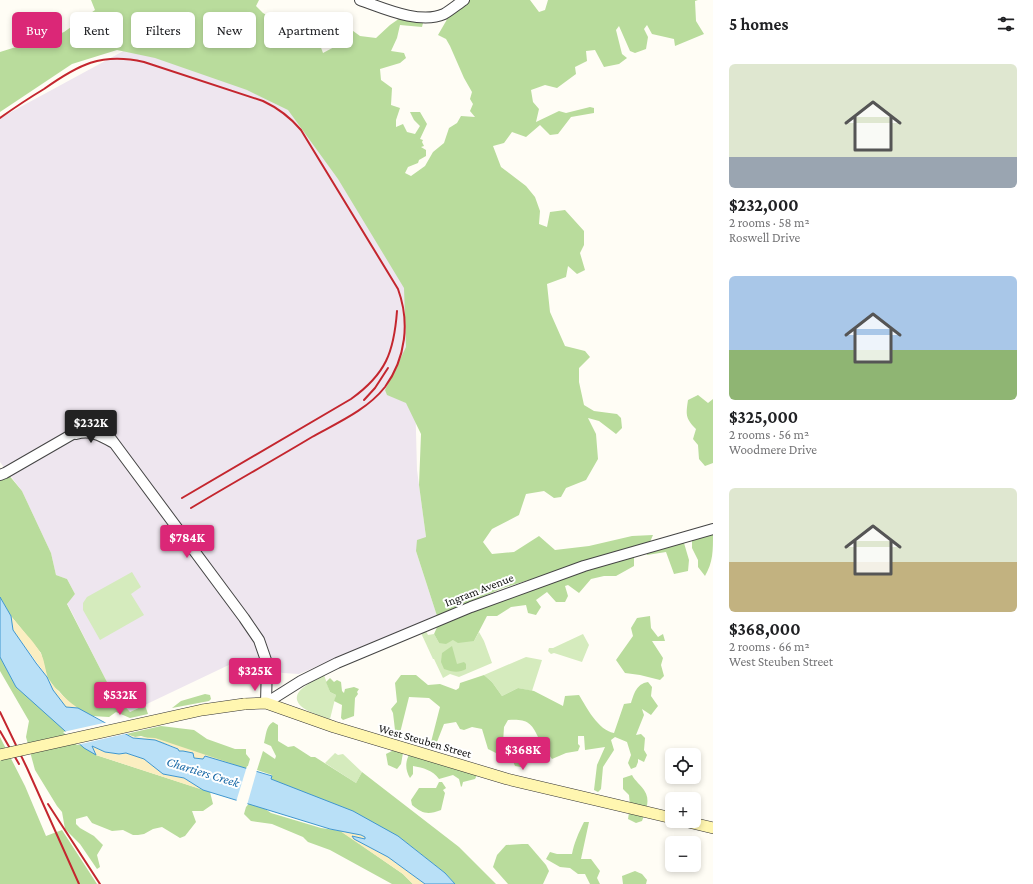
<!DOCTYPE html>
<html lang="en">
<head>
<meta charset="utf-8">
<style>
	body { margin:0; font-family:"Crimson Pro",serif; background:#f2f2f2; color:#202124; height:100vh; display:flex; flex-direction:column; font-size:15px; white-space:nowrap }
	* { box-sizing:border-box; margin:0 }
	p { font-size:13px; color:#757577 }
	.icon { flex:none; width:22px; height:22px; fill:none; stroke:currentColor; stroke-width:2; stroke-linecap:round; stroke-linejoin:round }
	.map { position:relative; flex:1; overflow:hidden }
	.details { display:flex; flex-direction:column; background:#fff; width:320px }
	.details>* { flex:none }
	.guide { position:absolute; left:12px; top:12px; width:380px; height:36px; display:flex; gap:8px }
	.tools { position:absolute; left:665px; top:748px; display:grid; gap:8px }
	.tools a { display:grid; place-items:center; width:36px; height:36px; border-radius:6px; background:#fff; box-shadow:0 2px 6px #0003; font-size:20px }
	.price { position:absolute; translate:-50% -34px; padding:0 9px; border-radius:4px; background:#db2777; color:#fff; font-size:13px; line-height:26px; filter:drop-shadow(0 1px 2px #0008) }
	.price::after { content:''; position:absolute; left:50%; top:24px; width:12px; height:9px; margin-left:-6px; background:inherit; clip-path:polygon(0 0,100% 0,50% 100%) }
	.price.on { background:#222; color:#fff }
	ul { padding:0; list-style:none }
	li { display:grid; align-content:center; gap:8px; height:212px; padding:0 16px }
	li span { display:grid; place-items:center; height:124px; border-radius:6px; color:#555 }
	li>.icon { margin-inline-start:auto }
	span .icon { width:72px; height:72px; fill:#fffc; stroke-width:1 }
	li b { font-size:17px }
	h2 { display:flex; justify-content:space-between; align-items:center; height:48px; padding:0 16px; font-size:17px }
	.chip { padding:0 14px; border-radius:6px; background:#fff; box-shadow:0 2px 6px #0003; font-size:14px; line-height:36px }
	.chip.on { background:#db2777; color:#fff }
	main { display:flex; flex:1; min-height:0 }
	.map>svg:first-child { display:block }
</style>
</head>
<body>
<main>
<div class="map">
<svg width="713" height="884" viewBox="0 0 713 884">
	<rect width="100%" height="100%" fill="#fffdf5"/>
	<path fill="#eee6ef" d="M129 48 288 91 412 279 417 470 426 537 416 551 437 616 299 674 283 673 233 663 130 712 120 701 112 685 107 682 67 603 75 594 67 579 56 575 51 553 22 491 0 462V118Z"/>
	<g fill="#d5ebbd">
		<path d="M132 572 141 587 131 594 144 615 100 640 83 610V603L87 597Z"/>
		<path d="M426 631 428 635 434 634 439 643 453 640 474 641 479 632 484 641 492 663 459 677 450 674 443 678 434 659H433L421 633Z"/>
		<path d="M583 634 589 645 582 662 554 653 551 654 548 651 549 648H553Z"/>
		<path d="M526 657 542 660 532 691 518 688 502 696 492 682 484 675Z"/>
		<path d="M324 675 330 692 336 695 330 719C321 716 294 709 297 696 298 691 304 687 308 684L307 682Z"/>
		<path d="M335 753 338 755 343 754 362 772 356 783 325 763Z"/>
	</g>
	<g fill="#b9dc9c">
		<path d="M91 0H259L256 6 263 13 288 28 317 37 323 53 336 46 341 31 349 28 360 36 376 38 390 25 400 18 423 23 422 27 400 25 397 38 391 51 404 53 406 58 400 63 380 69 381 80 392 88 391 105 400 108 396 120V127L403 124 407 132 415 134 420 126 414 120 410 112H420L427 124 420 139 423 140 422 142 424 146 421 147 426 150V156L419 160 418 163 408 167 405 173 411 176 425 166 433 152 444 143 449 128 457 123 461 116 475 117 470 111 473 104 470 99 472 92 464 78 450 46 446 39 438 35 453 9 468 0H530L539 12 545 10 548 0H698L695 1 696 21 704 34 675 46 674 39 652 34 647 25 644 29 648 37 646 49 635 53 630 51 619 26 616 30 622 54 627 58 619 64 604 67 595 50 586 51 587 61 575 67 576 74 557 88 545 85 531 90 533 102 539 109 536 122 559 111 566 113 590 107 594 108V113L571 117 558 134 550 135 540 125 526 137 512 132 504 143 493 146 501 167 526 186 535 197 540 211 539 224 547 227 550 212 565 210 584 231V245L580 253 585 270 577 274 568 266 566 277 547 284 550 312 565 346 585 351 590 357 579 368V382L584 405 594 411 617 414 621 418 622 428 616 434 599 421 588 418 596 434 598 459 586 480 566 488 561 497 554 498 544 491 526 494 519 515 492 529 483 542 492 554 514 552 539 536 555 550 589 546 632 536 653 535 650 542 503 588 437 616 416 551 417 540 426 537 419 485 421 434 406 403 387 395 385 390 406 347 404 288 338 179 288 110 247 90 155 58 117 50 72 64 0 112V52L16 47 15 19 29 15 42 41 64 32 95 10Z"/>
		<path d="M698 395 708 403 713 399V463L705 466 699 459 698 445 693 439 696 429C685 418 686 414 688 400Z"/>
		<path d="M8 474 22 491 51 553 56 575 67 579 75 594 67 604 107 682 112 685 120 701 130 712 145 705 148 714 130 718 116 712 109 717 92 716 70 704 59 691 55 688 47 677 41 653 11 616 0 597V481Z"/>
		<path d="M713 534C713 551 713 562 705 576L698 567V560L692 548V540L696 537Z"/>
		<path d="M676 543H684L689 560 688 571 674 574 666 552 647 555 646 551Z"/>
		<path d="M634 554V566L616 576H604L591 579 579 593 568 585 565 586 568 596 565 602H556L547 592 536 600 541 607 536 615 528 613 526 605 511 607 497 616H487L474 641 458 643 453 640 446 644 439 643 434 634 438 625 492 602Z"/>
		<path d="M650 616 651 628 658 637 663 634 665 641H652L663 658 661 665 664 676 660 680 640 675 625 673 616 660 633 636 631 628 637 618Z"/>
		<path d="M452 646 457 664 464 662 466 664V669C459 673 452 672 444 669L441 662 442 653Z"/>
		<path d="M0 657 16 687 96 755 210 792 213 804 203 811H192L196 822 185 836 180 838 162 827 153 829 144 834 138 835H133L123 830 112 831 92 823 87 816 76 819V824L80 828 94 836 103 845 97 855 100 867 97 869 80 844 65 829 62 812 57 806 35 770 26 737 29 721 0 671Z"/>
		<path d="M401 675H416L428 685 440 684 456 690 459 688 460 683 484 675 492 682 502 696 518 688 534 691 563 706 565 696 579 695C587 708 598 730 614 733L624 704 631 703C634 694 636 684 648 682L652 687 651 696 658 706 651 715 642 709 644 715 636 735 641 734 645 738 644 750 647 755 644 762 638 759V762L636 767 631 769 628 763 631 755 627 742 615 737 611 740 614 750 603 767 601 789 598 792 594 790 597 765 605 747 585 750 584 736H578V744L580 746 578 751 566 753 552 759 549 755 545 744 541 746 534 744 538 737C531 721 525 719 508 720L504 727 503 743 510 741 517 749 522 750 532 747 536 751 539 763 530 761 526 758 522 762 521 767 515 766 510 754 504 757 488 749 482 729 472 727 464 730 460 729 456 722 444 724 435 747 430 746 440 707 429 698 409 697 400 733 395 730 393 713 391 709 397 702 395 683Z"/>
		<path d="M330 678 334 682 337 680 341 682 342 691 344 693 345 689 354 687 359 689 357 692 358 694 355 698 354 716 343 720 341 718 342 705 334 701 336 695 330 692 326 682Z"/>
		<path d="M205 694 210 695 211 699 209 701 172 708 181 701Z"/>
		<path d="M273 722 278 725V741L288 747 294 746 311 757H315L356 783 362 772 459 847 496 884H455L445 873 398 836 271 779 272 775 257 770 263 751 275 759 276 756 271 746 264 743C266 735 266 726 273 722Z"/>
		<path d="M161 726 194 730 207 739 235 749H246V754L250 759 247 769 141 736 135 737 126 734Z"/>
		<path d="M0 737 25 786 46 836 62 830 97 884H0Z"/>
		<path d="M394 750 403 753 401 764 397 769 388 765 386 754Z"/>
		<path d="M410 753 478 773 475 779 463 782 462 786 461 787 459 779 453 775 439 779C433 770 423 768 413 766V774L410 778C405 770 405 761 410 753Z"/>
		<path d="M632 775C635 781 641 785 644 790 651 800 646 810 642 821L636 823 628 819 630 806 629 795 623 789V778Z"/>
		<path d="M439 782H442L446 788 443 790 445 793 441 810C428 815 423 814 412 805L411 800 419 788H436Z"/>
		<path d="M252 800 271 813 321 828 341 831 403 874 413 884H392L330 850 308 842 303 837 272 824 251 821 244 814 246 807Z"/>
		<path d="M584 822H589L581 859H591L600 871 597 878 600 884H590L585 874H578L570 868 560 867 546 859 550 852 557 854H572C574 843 579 832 584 822Z"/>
		<path d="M522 844H528L546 865 549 871 543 884H508L493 867 497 855 506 845Z"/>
		<path d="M635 871 642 874 647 880 646 884H623L622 876Z"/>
	</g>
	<g fill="#fbeec1">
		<path d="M11 616C20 628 32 639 40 652 44 658 45 668 47 675 50 685 70 703 78 708L66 707 53 690 48 678 13 630Z"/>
		<path d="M126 734 135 737 155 738 236 765 205 756 203 759 194 758 178 751V749C170 745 162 741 154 740 142 738 137 740 126 734Z"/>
		<path d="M91 746 105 752 119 754 126 753 144 759 163 774 184 778 203 790 96 755Z"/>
		<path d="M340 831 361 835 365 837V839L352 836 354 839 388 857 425 884H413L403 874Z"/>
	</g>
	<path fill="#b9e0f7" stroke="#3f96cf" d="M0 597 11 616 13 630 36 663 47 677 53 690 66 707 78 708 133 738 155 740 178 749 179 751H183L193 753 194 758 203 759 205 756 272 776 271 779 353 811 398 836 445 873 455 884H425L388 857 354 839 352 836 365 839V837L361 835 330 829 203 790 184 778 163 774 144 759 126 753 119 754 105 752 92 746 96 755 84 748 16 687 0 657Z"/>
	<g fill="#fffdf5">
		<path d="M108 722 129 733 77 745 63 732Z"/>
		<path d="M247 766 257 770 247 805 236 802Z"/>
	</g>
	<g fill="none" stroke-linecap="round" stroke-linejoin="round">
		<defs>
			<g id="tertiary">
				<path d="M360 0C383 8 420 25 444 14 451 10 458 4 464 0"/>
				<path d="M76 434C90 430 100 435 112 442"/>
				<path d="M0 475 5 473 97 420 244 618 259 640 267 663 266 703"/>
				<path d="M266 703 301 681 337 663 471 607 584 566 713 529"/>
			</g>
			<g id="secondary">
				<path d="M244 704 266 703 334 727 507 779 672 818"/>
				<path d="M684 821 713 828"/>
			</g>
		</defs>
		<use href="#tertiary" stroke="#444" stroke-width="12"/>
		<use href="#secondary" stroke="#333" stroke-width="12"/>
		<use href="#tertiary" stroke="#fff" stroke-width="10"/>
		<use href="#secondary" stroke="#fff6b0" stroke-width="11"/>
		<g stroke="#c4262e" stroke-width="2">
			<path d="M0 118C14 108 29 98 44 89 78 65 101 52 144 62L263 101C278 108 290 117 301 130L398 289C410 322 406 358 385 387 367 410 337 423 312 437 272 461 231 484 191 508"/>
			<path d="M364 400 375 388 388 368"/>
			<path d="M182 498 351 399C386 374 394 352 397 311"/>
			<path d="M0 712 27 768 79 884"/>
			<path d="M0 731 19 764"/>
			<path d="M48 804 100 884"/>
		</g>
		<defs>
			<path id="secondary-bridge" d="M0 755 202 710 244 704"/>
		</defs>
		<use href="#secondary-bridge" stroke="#333" stroke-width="12" stroke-linecap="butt"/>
		<use href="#secondary-bridge" stroke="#fff6b0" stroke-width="11"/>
	</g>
	<g text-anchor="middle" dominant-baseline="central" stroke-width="4" stroke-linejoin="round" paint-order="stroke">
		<g font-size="12" fill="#111" stroke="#fff">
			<text transform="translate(479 590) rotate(-21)">Ingram Avenue</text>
			<text transform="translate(425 741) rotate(16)">West Steuben Street</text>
		</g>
		<g font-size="13" font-style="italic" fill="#1768a6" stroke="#fff">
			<text transform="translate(203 772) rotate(17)">Chartiers Creek</text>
		</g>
	</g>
</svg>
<div class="tools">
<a><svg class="icon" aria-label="locate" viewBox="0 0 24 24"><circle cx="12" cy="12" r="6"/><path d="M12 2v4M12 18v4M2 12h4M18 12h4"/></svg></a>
<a>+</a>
<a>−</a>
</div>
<b class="price on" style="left:91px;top:444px">$232K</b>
<b class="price" style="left:187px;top:559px">$784K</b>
<b class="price" style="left:255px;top:692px">$325K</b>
<b class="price" style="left:120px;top:716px">$532K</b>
<b class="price" style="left:523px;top:771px">$368K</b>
<div class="guide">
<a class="chip on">Buy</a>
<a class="chip">Rent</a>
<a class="chip">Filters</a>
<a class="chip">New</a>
<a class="chip">Apartment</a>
</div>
</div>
<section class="details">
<h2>5 homes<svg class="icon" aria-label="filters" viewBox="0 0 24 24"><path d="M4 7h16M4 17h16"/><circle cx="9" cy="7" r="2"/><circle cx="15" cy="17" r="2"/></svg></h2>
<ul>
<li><span style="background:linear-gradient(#dfe7d0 75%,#9aa5b1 0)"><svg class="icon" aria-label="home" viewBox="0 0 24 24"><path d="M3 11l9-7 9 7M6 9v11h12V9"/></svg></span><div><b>$232,000</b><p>2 rooms · 58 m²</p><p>Roswell Drive</p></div></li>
<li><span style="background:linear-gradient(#a9c7e8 60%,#8fb573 0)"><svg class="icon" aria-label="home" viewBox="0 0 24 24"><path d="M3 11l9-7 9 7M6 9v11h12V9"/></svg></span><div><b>$325,000</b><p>2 rooms · 56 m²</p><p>Woodmere Drive</p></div></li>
<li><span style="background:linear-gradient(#dfe7d0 60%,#c2b280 0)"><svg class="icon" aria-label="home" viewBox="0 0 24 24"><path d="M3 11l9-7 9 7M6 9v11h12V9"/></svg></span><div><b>$368,000</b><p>2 rooms · 66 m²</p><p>West Steuben Street</p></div></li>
</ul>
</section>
</main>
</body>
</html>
